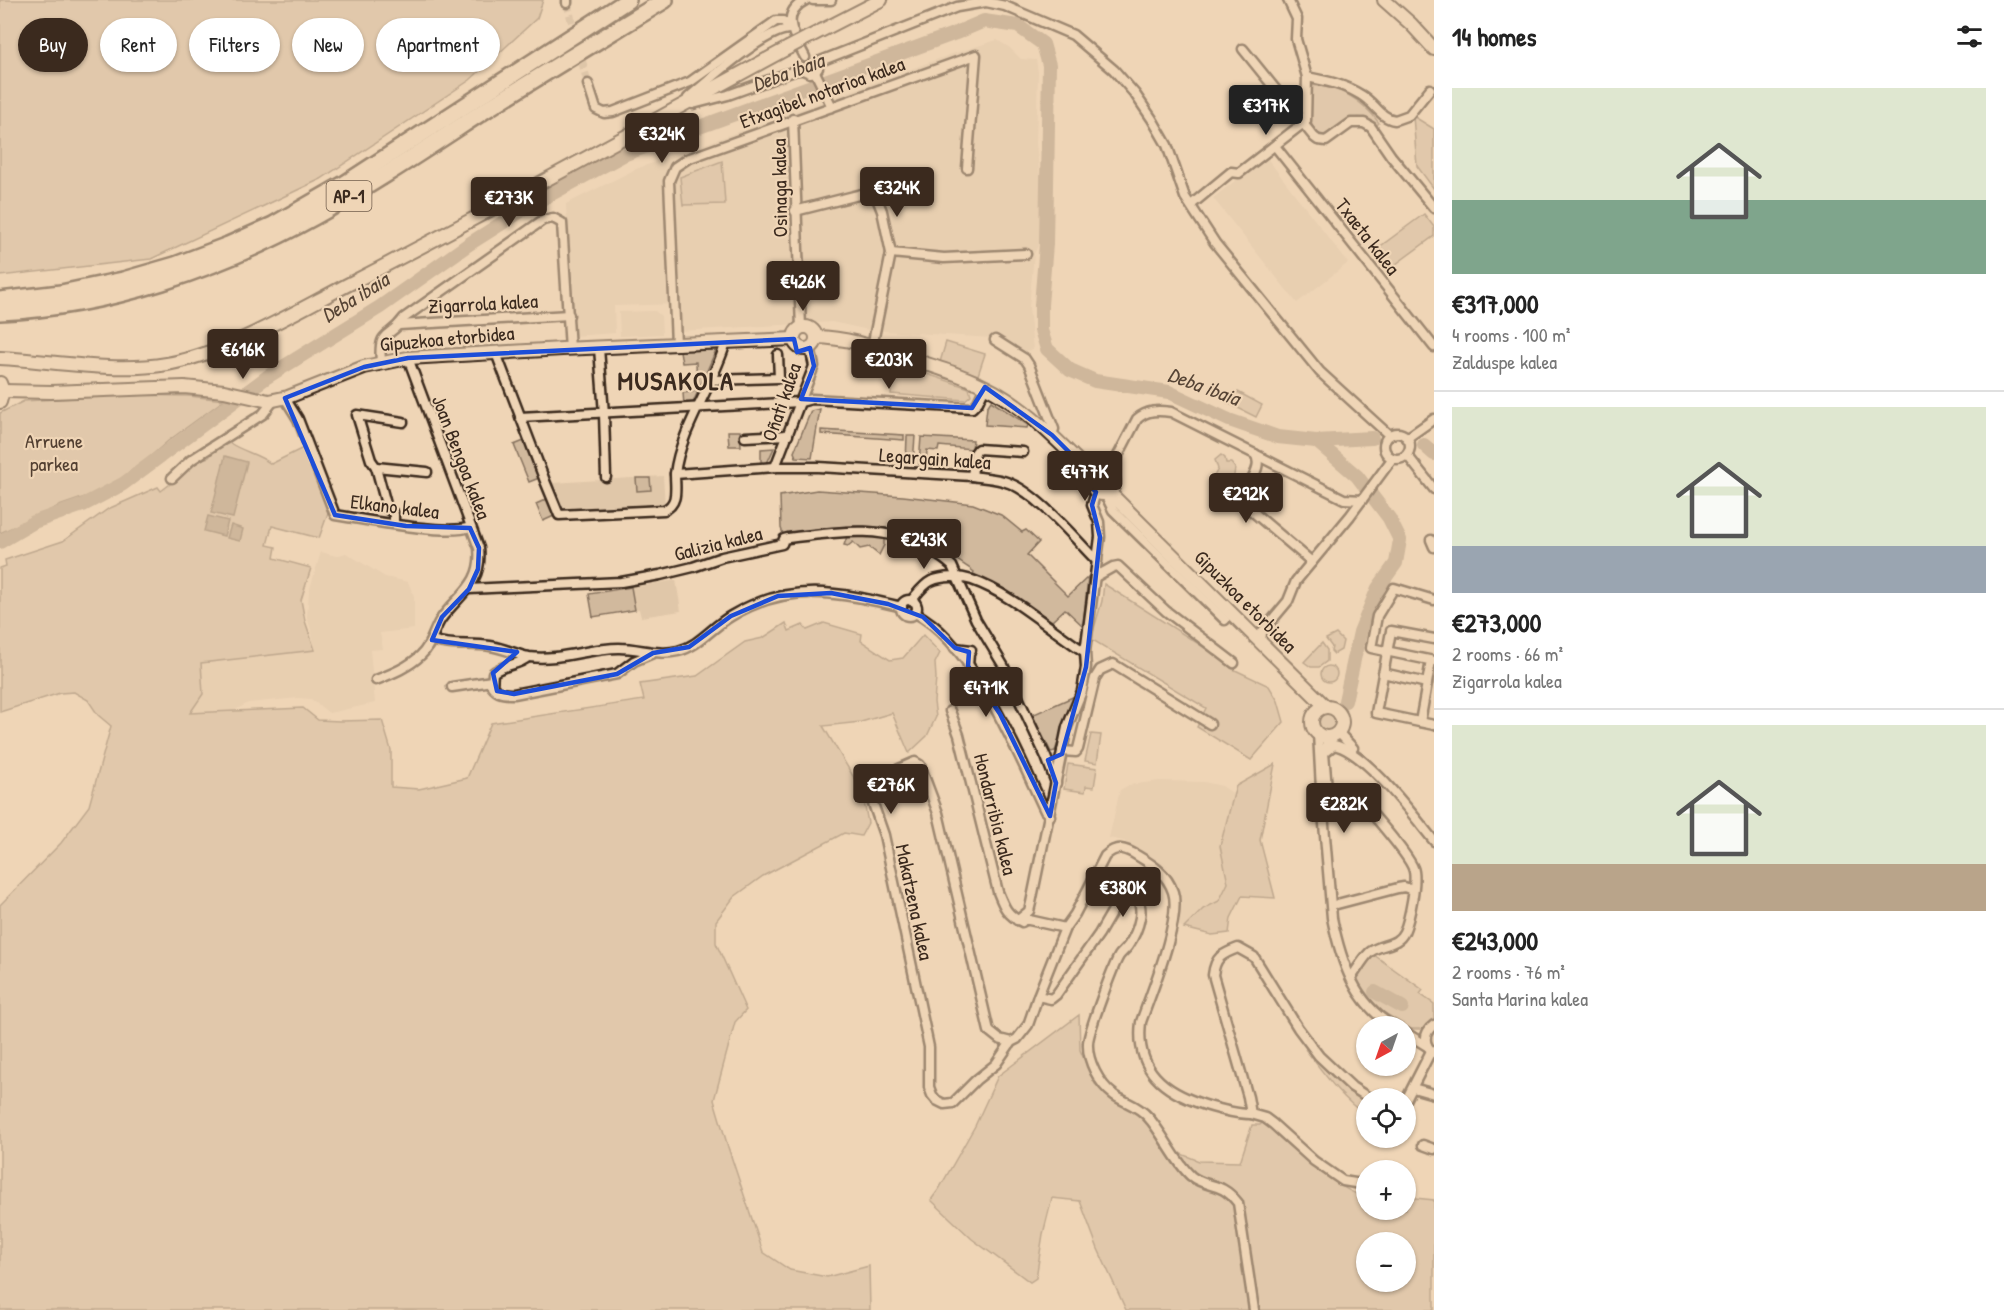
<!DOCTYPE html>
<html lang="en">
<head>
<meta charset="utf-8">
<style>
	body { margin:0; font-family:"Patrick Hand",sans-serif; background:#f2f2f2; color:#222; height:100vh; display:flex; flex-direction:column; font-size:22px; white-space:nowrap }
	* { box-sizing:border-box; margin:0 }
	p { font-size:20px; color:#767676 }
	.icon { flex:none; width:33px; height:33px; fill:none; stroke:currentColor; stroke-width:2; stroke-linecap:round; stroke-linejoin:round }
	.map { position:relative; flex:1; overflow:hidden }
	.sheet { display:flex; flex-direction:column; background:#fff; width:570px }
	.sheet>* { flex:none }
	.hud { position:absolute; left:18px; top:18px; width:570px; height:54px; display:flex; gap:12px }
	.needle { width:39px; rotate:220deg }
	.controls { position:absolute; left:1356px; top:1016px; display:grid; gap:12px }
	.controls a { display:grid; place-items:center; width:60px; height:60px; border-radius:50%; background:#fff; box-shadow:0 2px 4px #0004; font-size:30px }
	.price { position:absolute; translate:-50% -51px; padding:0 14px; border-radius:6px; background:#3b2a1e; color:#fff; font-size:20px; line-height:39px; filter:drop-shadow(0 2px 3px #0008) }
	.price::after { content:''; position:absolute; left:50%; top:36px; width:18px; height:14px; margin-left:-9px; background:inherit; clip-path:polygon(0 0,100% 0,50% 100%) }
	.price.selected { background:#222; color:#fff }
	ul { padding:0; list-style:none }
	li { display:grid; align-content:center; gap:12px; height:318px; padding:0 18px }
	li+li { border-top:2px solid #e0e0e0 }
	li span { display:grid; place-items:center; height:186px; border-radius:0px; color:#555 }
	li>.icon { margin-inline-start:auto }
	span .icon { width:108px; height:108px; fill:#fffc; stroke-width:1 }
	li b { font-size:26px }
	h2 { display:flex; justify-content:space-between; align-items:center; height:72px; padding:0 18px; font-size:26px }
	.pill { padding:0 21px; border-radius:27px; background:#fff; box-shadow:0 2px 4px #0004; font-size:21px; line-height:54px }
	.pill.selected { background:#3b2a1e; color:#fff }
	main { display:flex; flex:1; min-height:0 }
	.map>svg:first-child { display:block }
</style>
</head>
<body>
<main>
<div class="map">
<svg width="1434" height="1310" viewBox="0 0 1434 1310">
	<rect width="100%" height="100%" fill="#efd5b6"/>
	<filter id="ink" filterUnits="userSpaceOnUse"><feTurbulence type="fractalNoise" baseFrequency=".0167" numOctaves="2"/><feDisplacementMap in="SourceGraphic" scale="12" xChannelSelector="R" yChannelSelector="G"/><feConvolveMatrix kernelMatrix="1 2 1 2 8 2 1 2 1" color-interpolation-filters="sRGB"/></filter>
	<g filter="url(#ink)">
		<g fill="#e0c7a9">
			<path d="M997 40 1010 48 1021 59 1036 60 1038 72 1036 144 1042 194 1040 241 1034 254 1029 307 1033 350 1013 352 992 338 869 330 832 322 680 331 676 304 614 306 615 333 573 336 566 204 636 169 952 54Z"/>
			<path d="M1266 157 1348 263 1297 303 1213 198Z"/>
			<path d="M655 311 661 316 662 334 620 336 619 312Z"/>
			<path d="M663 476 665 506 564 510 553 483Z"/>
			<path d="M321 552 336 556 346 553 385 577 408 582 414 596V629L380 633 383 649 370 650 375 703 329 713 311 699 298 698 248 703 226 715 189 713 203 694 201 663 314 650 312 633 307 617 309 592Z"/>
			<path d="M676 580 681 611 641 617 639 609 593 617 589 594Z"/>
			<path d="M1159 781 1204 782 1222 786 1234 794 1220 846 1228 883 1219 901 1203 909 1184 928 1177 925 1179 903 1175 885 1164 869 1124 841 1109 838 1120 790 1129 785Z"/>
		</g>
		<g fill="#d1b99d" stroke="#86725e" stroke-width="1.5" fill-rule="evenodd">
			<path d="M0 0H543L537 18 470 80 321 179 151 259 0 276Z"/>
			<path d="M1309 85C1339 86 1362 99 1379 123L1377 125C1346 102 1341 140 1319 134 1305 123 1309 101 1309 85Z"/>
			<path d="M1413 116 1434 129V189L1417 166Z"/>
			<path d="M722 161 725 204 683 205 680 177Z"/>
			<path d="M1424 214 1434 227V236L1392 267 1378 248Z"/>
			<path d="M946 342 985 354 978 375 940 362Z"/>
			<path d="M716 350 692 405H684L683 393 697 391 696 362 682 363 680 351Z"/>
			<path d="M894 363 969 388 971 395 965 400 891 394Z"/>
			<path d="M1238 392 1262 405 1256 417 1228 403Z"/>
			<path d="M125 395 189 396 224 400 168 441 121 482 88 496 59 506 0 533V413L24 401Z"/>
			<path d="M991 401 1028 425 1027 428 985 425 987 407Z"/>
			<path d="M820 409 812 458 796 457 794 452 811 411Z"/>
			<path d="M821 430 904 435V440L821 434Z"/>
			<path d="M728 431H740L741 446H729Z"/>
			<path d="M907 436H915L913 463H906Z"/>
			<path d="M921 437 973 440 972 449 939 446 938 451 927 450 926 464H919Z"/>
			<path d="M524 441 539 478 529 482 514 445Z"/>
			<path d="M230 443C243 452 259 454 271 464L305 447 329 510 319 538 272 526 267 545 276 547 274 558 311 568 301 600 305 621 315 650 201 663 203 694 190 713 303 708 318 720 340 721 382 720 391 750V787L419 789 467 778 491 723 644 700 640 684 697 676 745 642 763 638 786 623 789 631 803 625 807 630 824 623 862 634 861 641 890 660 903 658 923 635 940 653 935 663 936 678 934 702 936 717 927 736 909 753 892 713 861 722 823 726 862 791 868 823 861 836 844 833 763 876 734 897 716 921V943L746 1010 735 1022 714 1100 728 1147 763 1252 790 1270 827 1277 869 1266 870 1310H0V905L61 843 89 806 111 726 98 715 88 700 74 692 60 693 0 712V568L6 566 5 560 63 541 108 509 158 487 161 491 178 478 192 462 209 457 217 448Z"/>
			<path d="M774 448 767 463 761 464V449Z"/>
			<path d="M1221 455 1225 458 1226 463H1231L1235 468 1232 489 1229 493 1225 495 1220 491 1221 487 1216 484 1213 478 1218 469 1215 460Z"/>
			<path d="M636 478H650L651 490 637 491Z"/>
			<path d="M817 490 903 496 973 504 1001 515 1022 532 1026 530 1039 542 1027 555 1068 596 1088 577 1083 626 1065 609 1052 621 1021 601 973 574 974 572 969 568C952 557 931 540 913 534 871 520 826 528 783 534L781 528 780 496Z"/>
			<path d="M547 499 554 516 543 521 536 504Z"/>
			<path d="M848 534 884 537V545L879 555 869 547 860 549 853 542 848 546 844 545Z"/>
			<path d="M1104 584 1232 665 1231 668 1269 686 1278 701 1284 722 1251 760 1197 727 1206 708 1091 639 1102 601Z"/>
			<path d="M631 587 635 610 593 617 589 594Z"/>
			<path d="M1336 634 1343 641 1341 650 1334 654 1331 651 1332 647 1326 639Z"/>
			<path d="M1322 643 1327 650V661L1319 667H1311L1304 662Z"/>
			<circle cx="1329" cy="674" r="8"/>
			<path d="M1075 696 1055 751 1051 752 1032 715Z"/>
			<circle cx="1328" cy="721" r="10"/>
			<path d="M1091 734 1101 735 1097 763 1085 761Z"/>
			<path d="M1068 764 1097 768 1094 787 1086 786 1085 792 1064 789Z"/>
			<path d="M1275 764 1260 840 1275 898 1242 896 1231 918 1229 933 1212 935 1184 928 1203 909 1219 901 1228 883 1220 846 1236 786Z"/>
			<path d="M1374 955 1423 990 1420 994 1434 1004V1019L1422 1029H1411L1383 1012 1370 999 1360 987 1357 976 1368 959 1370 960Z"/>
			<path d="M1079 1015 1080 1050 1095 1084 1107 1095 1137 1110 1166 1148 1199 1161 1240 1162 1252 1125H1260L1262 1123C1270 1125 1274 1132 1280 1138 1297 1153 1346 1196 1366 1196V1209H1406V1197L1434 1200V1310H1126L1098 1249 1080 1201 1052 1198 1043 1234 1036 1278 1030 1282 972 1239 931 1200 939 1189 975 1126 998 1076ZM1366 1242H1406V1281H1366Z"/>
			<path d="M1305 1049 1338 1082 1366 1103V1115C1341 1099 1323 1072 1305 1049Z"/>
		</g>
		<g fill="#a8927a" stroke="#7c6855" stroke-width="1.5">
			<path d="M225 456 247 462 233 518 211 513Z"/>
			<path d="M208 516 228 521 224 536 204 531Z"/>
			<path d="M231 525 243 529 240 541 227 538Z"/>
		</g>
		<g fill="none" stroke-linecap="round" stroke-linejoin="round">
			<g stroke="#a8927a" stroke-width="14">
				<path d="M1316 441 1357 476 1389 518 1400 540 1396 563 1378 588 1360 632 1345 701"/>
				<path d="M1424 445 1434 454"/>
				<path d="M0 542 34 522 83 505 123 484 267 377 380 307 469 244 529 206 623 155 956 33 984 21 1018 26 1043 44 1049 65 1046 244 1041 305V330L1047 349 1070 370 1095 381 1169 392 1229 420 1278 437 1316 441 1372 438"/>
				<path d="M1375 992 1402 1007"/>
			</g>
			<path stroke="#cbb398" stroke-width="8" stroke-dasharray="8 4" stroke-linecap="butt" d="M567 3 588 84"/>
			<defs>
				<g id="street">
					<path d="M567 0V3"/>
					<path d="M813 0H831"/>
					<path d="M1243 49 1314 137 1318 140 1326 141 1351 123H1364L1371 127 1391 156 1434 208"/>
					<path d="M805 57C795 37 778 14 806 0"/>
					<path d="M818 62 957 7 986 2 1005 6 1073 35 1114 70 1135 94 1152 119 1167 145 1185 197 1215 243 1320 372 1389 435"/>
					<path d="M818 68 815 72 832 107"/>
					<path d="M1307 77C1326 81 1344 84 1361 95 1374 102 1380 118 1395 120L1409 115 1430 89"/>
					<path d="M588 84 596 109 604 113 613 112 690 82 776 21H783L791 29"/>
					<path d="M688 98C708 81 766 28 791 29"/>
					<path d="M693 104 728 95 797 70H803L810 73 815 72"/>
					<path d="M793 119 801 328"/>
					<path d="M1275 146 1434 347"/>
					<path d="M1191 205 1231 172 1239 173 1306 121 1307 77 1296 39 1297 19 1288 0"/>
					<path d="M795 211 874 191 882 211 891 253 872 347"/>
					<path d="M891 253 944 258 1026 254"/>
					<path d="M399 325 569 315"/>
					<path d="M995 340 1025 359 1029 365 1054 429 1052 435"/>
					<path d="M676 344 669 181 675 167 687 159 976 55 967 168"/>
					<path d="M599 348 604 414 606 477"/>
					<path d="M496 353 545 481 559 515 664 510C679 504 675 488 675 474L775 467H818L972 476C984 478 998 478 1009 483 1038 494 1074 538 1097 561"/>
					<path d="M381 362C378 328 389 340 404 318L543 220 553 218 562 223 570 349"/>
					<path d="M712 380 779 378 778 355"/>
					<path d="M285 398 298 419 335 515C363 519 447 536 470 527"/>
					<path d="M520 417 800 402 812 399 972 408 978 402 985 387"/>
					<circle cx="1397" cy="446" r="13"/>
					<path d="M745 437 788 435"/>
					<path d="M1407 438 1434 419"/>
					<path d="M1255 454C1266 470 1240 487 1246 506L1312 562"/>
					<path d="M1407 455 1434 489"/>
					<path d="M376 467 427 472"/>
					<path d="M775 467 814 366 810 348"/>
					<path d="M1109 473 1137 419C1147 410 1158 410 1171 412L1344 499 1362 500"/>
					<path d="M675 474C680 430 713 386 726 342"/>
					<path d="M972 476 975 453 978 449 1023 452"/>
					<path d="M172 478 191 460 263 414 274 400"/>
					<path d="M1105 494 1113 510 1225 620"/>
					<path d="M394 523V514L387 508 376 467 371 460 357 415 403 422"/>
					<path d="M1431 540 1434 547"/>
					<path d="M1095 577 1113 567 1118 566 1166 611 1234 663"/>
					<path d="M469 589 621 582 660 575 693 567 722 557 782 544 784 539 788 538C835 532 886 523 929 550 938 555 945 559 952 566L976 620 1003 665 1046 757 1056 783"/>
					<path d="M1434 600 1394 588 1377 616 1371 648 1434 661"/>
					<circle cx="909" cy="608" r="8"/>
					<path d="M911 601C917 594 923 585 931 581 943 576 959 576 972 580 1012 594 1049 629 1085 652"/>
					<path d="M915 613C973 642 1018 754 1045 811L1050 816"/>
					<path d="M1434 639 1391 631 1376 713 1434 725"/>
					<path d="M432 640C451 647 470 643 490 646 504 648 517 655 529 657 560 661 589 648 619 648 640 648 658 656 678 651 699 646 712 627 731 616 789 581 839 592 902 607"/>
					<path d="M1261 643 1262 632 1288 601 1296 581 1350 516 1392 459"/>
					<path d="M955 648 971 650 969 653 968 666"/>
					<path d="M528 657C518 666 503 664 493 673L492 686C498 694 504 694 514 694L617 674 634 661 653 653"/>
					<path d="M1383 673 1427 683"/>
					<path d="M376 680C391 674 409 667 421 655 432 645 433 631 441 619 459 594 483 584 479 548L408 358"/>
					<path d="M452 687 492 681"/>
					<path d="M950 711 959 735 998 892C1004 907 1007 915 1022 922"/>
					<path d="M1420 722 1431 661"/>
					<path d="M1338 732 1353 748"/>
					<path d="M1318 733 1321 789 1332 918C1341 961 1354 1003 1393 1026"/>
					<path d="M1329 736 1324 753 1329 812"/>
					<path d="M1062 751 1076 752 1078 749 1095 678 1100 670 1113 664 1210 724"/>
					<path d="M1325 752 1334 745C1365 751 1413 815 1434 841"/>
					<path d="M1328 790C1335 791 1344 791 1351 794 1363 800 1408 855 1413 868 1418 879 1409 921 1404 932 1397 947 1380 943 1369 953 1363 959 1358 968 1353 975"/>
					<path d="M1337 904 1398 888 1404 887 1413 890"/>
					<path d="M1017 920H1029L1065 928 1075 914 1105 856C1117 845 1125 848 1138 856 1153 865 1167 874 1173 892 1182 919 1151 993 1141 1022 1135 1070 1164 1092 1205 1105 1221 1110 1236 1114 1251 1114L1248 1097 1213 975C1215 957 1222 954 1238 948L1254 957 1298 1028 1319 1056 1352 1087 1369 1098"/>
					<path d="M1018 920 1029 911 1031 903 1067 727 1082 691 1086 667 1085 652 1100 537 1099 522 1092 505 1096 492"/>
					<path d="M1065 928 1038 996 1051 999 1056 995 1099 934 1120 898 1130 894C1150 902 1137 933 1128 946 1125 950 1121 953 1119 956 1113 966 1088 1033 1088 1043 1087 1061 1099 1084 1114 1095 1125 1103 1138 1105 1148 1117 1163 1133 1175 1162 1191 1176 1207 1189 1220 1180 1238 1203L1254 1310"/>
					<path d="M1406 1033 1427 1046"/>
					<path d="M1011 1042 999 1039 989 1031 938 813 920 765 915 762 871 781 869 792 884 835 929 1047V1087L932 1095 936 1100 944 1104 953 1103 976 1080 996 1064 1011 1042 1017 1039 1028 1025 1038 996"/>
					<path d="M1434 1053C1423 1045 1423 1033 1434 1025"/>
					<path d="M1413 1088 1434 1094"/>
					<path d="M1406 1100 1431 1051"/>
					<path d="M1251 1114 1265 1118 1273 1124 1314 1161 1343 1181 1361 1184"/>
					<path d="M1423 1145 1434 1149"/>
				</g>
				<g id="secondary">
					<circle cx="805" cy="338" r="11"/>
					<path d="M816 337C849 338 874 347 905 357 936 367 967 376 995 392 1033 414 1063 446 1093 476"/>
					<path d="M0 383 3 391 0 402"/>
					<path d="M3 391 51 392 184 387 224 391 269 401 288 397 364 367 408 358 562 349 794 339"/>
					<circle cx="1103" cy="483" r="11"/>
					<path d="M1109 492 1326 707"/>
					<circle cx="1327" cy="722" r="15"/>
				</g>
				<g id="primary">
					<path d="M1384 0 1411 24 1434 49"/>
					<path d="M807 38 881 0"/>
					<path d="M0 358C55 361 113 373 167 364 228 353 298 310 353 282 500 207 643 126 788 48"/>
				</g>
				<g id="highway">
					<path d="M0 300 61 293 123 280 175 265 228 245 273 225 346 183 628 0"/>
					<path d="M0 312C108 307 220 269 314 217 374 184 430 146 487 109 546 72 606 36 665 0"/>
				</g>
			</defs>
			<use href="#street" stroke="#3b2a1e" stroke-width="13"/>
			<use href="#secondary" stroke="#3b2a1e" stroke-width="16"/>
			<use href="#primary" stroke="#3b2a1e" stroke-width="16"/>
			<use href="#highway" stroke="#3b2a1e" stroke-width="20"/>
			<use href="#street" stroke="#efd5b6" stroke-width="8"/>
			<use href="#secondary" stroke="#efd5b6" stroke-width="12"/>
			<use href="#primary" stroke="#efd5b6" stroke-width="12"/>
			<use href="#highway" stroke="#efd5b6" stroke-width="15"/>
			<defs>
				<path id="primary-bridge" d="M788 48 807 38"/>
			</defs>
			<use href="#primary-bridge" stroke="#3b2a1e" stroke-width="16" stroke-linecap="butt"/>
			<use href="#primary-bridge" stroke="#efd5b6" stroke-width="12"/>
		</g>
	</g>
	<path d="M0 0H1434V1310H0ZM794 339 797 352 810 348 814 366 801 399 972 408 985 387 1052 435 1093 476 1089 485 1096 492 1092 505 1100 537 1086 667 1062 754 1048 760 1056 783 1050 816 1000 714 968 666 969 652 955 648 923 617 888 604 831 593 778 596 731 616 689 647 653 653 617 674 514 694 497 691 493 673 517 652 432 640 442 617 469 589 478 569 479 548 470 528 406 526 335 515 285 398 364 367 408 358Z" fill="#efd5b6" fill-opacity=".55" fill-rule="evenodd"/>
	<path fill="none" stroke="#1d4ed8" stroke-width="4.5" stroke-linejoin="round" d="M794 339 797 352 810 348 814 366 801 399 972 408 985 387 1052 435 1093 476 1089 485 1096 492 1092 505 1100 537 1086 667 1062 754 1048 760 1056 783 1050 816 1000 714 968 666 969 652 955 648 923 617 888 604 831 593 778 596 731 616 689 647 653 653 617 674 514 694 497 691 493 673 517 652 432 640 442 617 469 589 478 569 479 548 470 528 406 526 335 515 285 398 364 367 408 358Z"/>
	<g text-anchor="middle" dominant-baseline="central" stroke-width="4.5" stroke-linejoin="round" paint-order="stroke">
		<rect fill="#efd5b6" stroke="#715d4c" stroke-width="1.5" x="326.5" y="181" width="45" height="30" rx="4.5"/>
		<g font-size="18" font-weight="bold" fill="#3b2a1e">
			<text x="349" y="196">AP-1</text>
		</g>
		<g font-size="20" fill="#3b2a1e" stroke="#efd5b6">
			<text transform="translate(822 92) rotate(-20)">Etxagibel notarioa kalea</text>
			<text transform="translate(779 188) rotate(-91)">Osinaga kalea</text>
			<text transform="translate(1368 236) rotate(52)">Txaeta kalea</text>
			<text transform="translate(483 303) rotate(-3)">Zigarrola kalea</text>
			<text transform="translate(447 338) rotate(-5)">Gipuzkoa etorbidea</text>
			<text transform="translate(781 402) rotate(-71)">Oñati kalea</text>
			<text transform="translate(462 457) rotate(69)">Joan Bengoa kalea</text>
			<text transform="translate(935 458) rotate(4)">Legargain kalea</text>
			<text transform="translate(395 506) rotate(7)">Elkano kalea</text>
			<text transform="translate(718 543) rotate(-14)">Galizia kalea</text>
			<text transform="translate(1246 601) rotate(45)">Gipuzkoa etorbidea</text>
			<text transform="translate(996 814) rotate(76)">Hondarribia kalea</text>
			<text transform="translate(915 902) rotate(78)">Makatzena kalea</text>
		</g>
		<g font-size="20" fill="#523f31" stroke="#efd5b6">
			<text x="54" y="440">Arruene<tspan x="54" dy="23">parkea</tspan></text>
		</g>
		<g font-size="21" font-style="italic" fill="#564435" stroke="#efd5b6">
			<text transform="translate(788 72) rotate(-20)">Deba ibaia</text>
			<text transform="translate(355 297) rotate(-32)">Deba ibaia</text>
			<text transform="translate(1204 386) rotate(20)">Deba ibaia</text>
		</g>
		<g font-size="26" font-weight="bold" letter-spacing="1.5" fill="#3b2a1e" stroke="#efd5b6">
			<text x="676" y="380">MUSAKOLA</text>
		</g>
	</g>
</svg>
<div class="controls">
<a><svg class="needle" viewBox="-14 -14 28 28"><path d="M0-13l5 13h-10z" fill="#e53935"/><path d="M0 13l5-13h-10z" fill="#767676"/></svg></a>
<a><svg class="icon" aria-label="locate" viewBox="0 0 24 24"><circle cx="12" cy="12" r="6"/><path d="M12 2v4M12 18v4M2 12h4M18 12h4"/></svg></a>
<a>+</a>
<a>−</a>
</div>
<b class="price selected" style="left:1266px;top:136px">€317K</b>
<b class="price" style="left:662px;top:164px">€324K</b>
<b class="price" style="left:897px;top:218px">€324K</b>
<b class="price" style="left:509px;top:228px">€273K</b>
<b class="price" style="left:803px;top:312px">€426K</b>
<b class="price" style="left:243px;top:380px">€616K</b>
<b class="price" style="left:889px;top:390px">€203K</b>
<b class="price" style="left:1085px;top:502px">€477K</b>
<b class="price" style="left:1246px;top:524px">€292K</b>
<b class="price" style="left:924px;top:570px">€243K</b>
<b class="price" style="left:986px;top:718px">€471K</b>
<b class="price" style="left:891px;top:815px">€276K</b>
<b class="price" style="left:1344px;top:834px">€282K</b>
<b class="price" style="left:1123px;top:918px">€380K</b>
<div class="hud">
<a class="pill selected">Buy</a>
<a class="pill">Rent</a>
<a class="pill">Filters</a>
<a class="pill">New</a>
<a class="pill">Apartment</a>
</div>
</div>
<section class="sheet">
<h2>14 homes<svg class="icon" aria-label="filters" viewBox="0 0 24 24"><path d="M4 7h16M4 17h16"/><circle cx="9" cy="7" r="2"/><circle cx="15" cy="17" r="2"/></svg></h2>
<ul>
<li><span style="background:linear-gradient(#dfe7d0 60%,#7fa58c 0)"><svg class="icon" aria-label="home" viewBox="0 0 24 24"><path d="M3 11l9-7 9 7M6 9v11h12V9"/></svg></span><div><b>€317,000</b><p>4 rooms · 100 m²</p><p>Zalduspe kalea</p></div></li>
<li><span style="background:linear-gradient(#dfe7d0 75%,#9aa5b1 0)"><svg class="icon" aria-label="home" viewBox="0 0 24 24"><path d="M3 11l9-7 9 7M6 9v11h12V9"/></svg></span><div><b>€273,000</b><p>2 rooms · 66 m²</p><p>Zigarrola kalea</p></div></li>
<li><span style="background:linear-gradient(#dfe7d0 75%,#b9a48a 0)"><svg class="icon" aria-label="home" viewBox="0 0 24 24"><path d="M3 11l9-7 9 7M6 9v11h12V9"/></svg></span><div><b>€243,000</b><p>2 rooms · 76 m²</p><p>Santa Marina kalea</p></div></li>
</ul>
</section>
</main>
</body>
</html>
